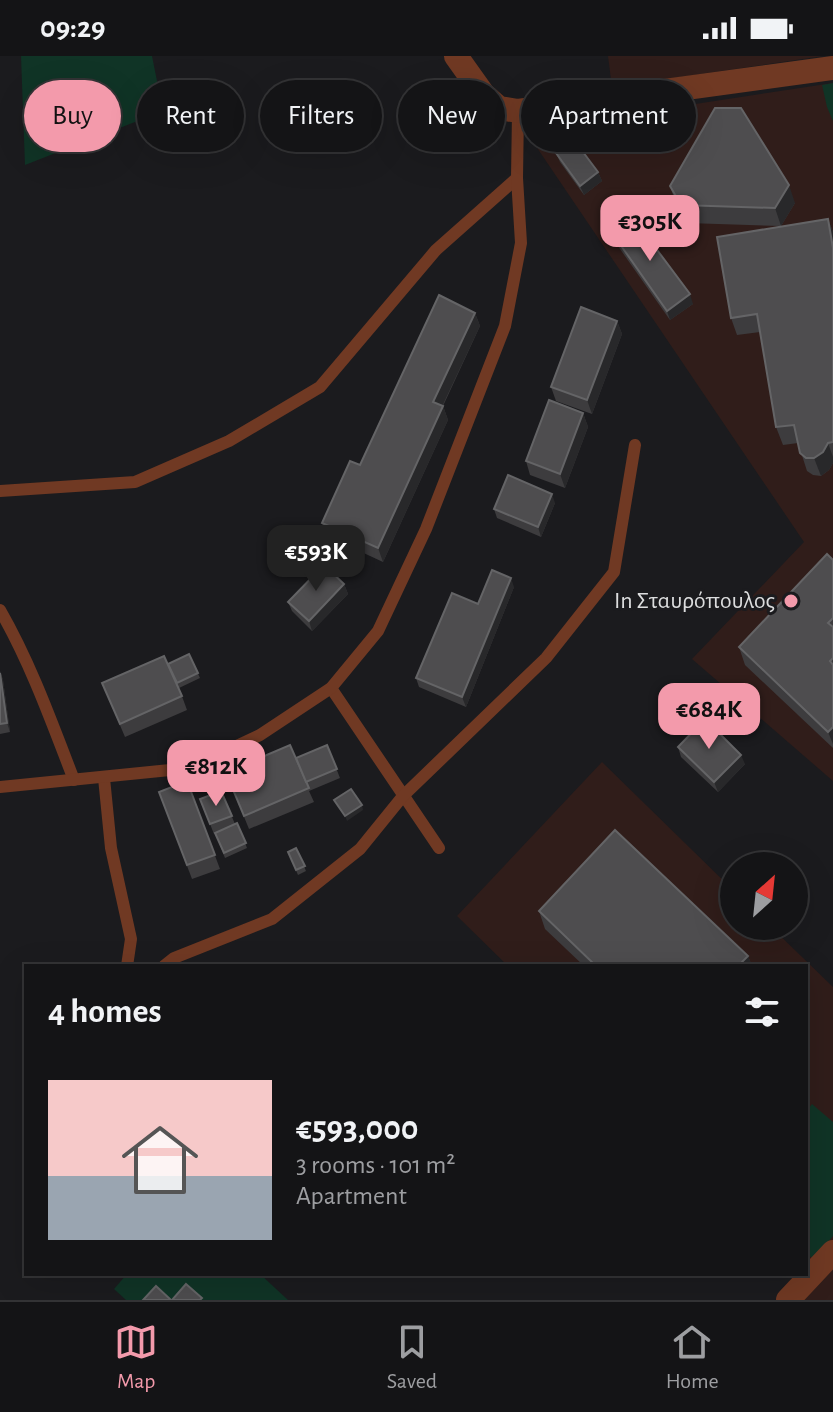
<!DOCTYPE html>
<html lang="en">
<head>
<meta charset="utf-8">
<style>
	body { margin:0; font-family:"Alegreya Sans",sans-serif; background:#212123; color:#f1f3f6; height:100vh; display:flex; flex-direction:column; font-size:30px; white-space:nowrap }
	* { box-sizing:border-box; margin:0 }
	p { font-size:26px; color:#9d9ea1 }
	.icon { flex:none; width:44px; height:44px; fill:none; stroke:currentColor; stroke-width:2; stroke-linecap:round; stroke-linejoin:round }
	.map { position:relative; flex:1; overflow:hidden }
	.details { position:absolute; left:24px; top:908px; width:784px; height:312px; display:flex; flex-direction:column; background:#141416; border-radius:0px; box-shadow:0 8px 32px #0002,0 0 0 2px #333335 }
	.details>* { flex:none }
	.banner { position:absolute; left:24px; top:24px; width:786px; height:72px; display:flex; gap:16px }
	.needle { width:52px; rotate:27deg }
	.controls { position:absolute; left:720px; top:796px; display:grid; gap:16px }
	.controls a { display:grid; place-items:center; width:88px; height:88px; border-radius:50%; background:#141416; box-shadow:0 8px 32px #0002,0 0 0 2px #333335; font-size:40px }
	.price { position:absolute; translate:-50% -68px; padding:0 18px; border-radius:16px; background:#f39aab; color:#111; font-size:26px; line-height:52px; filter:drop-shadow(0 2px 4px #0008) }
	.price::after { content:''; position:absolute; left:50%; top:48px; width:24px; height:18px; margin-left:-12px; background:inherit; clip-path:polygon(0 0,100% 0,50% 100%) }
	.price.active { background:#222; color:#fff }
	ul { padding:0; list-style:none }
	li { display:flex; align-items:center; gap:24px; height:200px; padding:0 24px }
	li span { display:grid; place-items:center; flex:none; width:224px; height:160px; border-radius:0px; color:#555 }
	li>.icon { margin-inline-start:auto }
	span .icon { width:96px; height:96px; fill:#fffc; stroke-width:1 }
	li b { font-size:34px }
	h2 { display:flex; justify-content:space-between; align-items:center; height:96px; padding:0 24px; font-size:34px }
	.pill { padding:0 28px; border-radius:36px; background:#141416; box-shadow:0 8px 32px #0002,0 0 0 2px #333335; font-size:28px; line-height:72px }
	.pill.active { background:#f39aab; color:#111 }
	.status { display:flex; justify-content:space-between; align-items:center; height:56px; padding:0 40px; background:#141416; direction:ltr }
	.status svg { height:22px; fill:currentColor }
	.tabs { display:flex; justify-content:space-around; align-items:center; height:112px; border-top:2px solid #333335; background:#141416; font-size:22px; color:#9d9ea1 }
	.tabs a { display:grid; justify-items:center; gap:4px }
	.tabs .active { color:#f39aab }
	.map>svg:first-child { display:block }
</style>
</head>
<body>
<div class="status"><b>09:29</b><svg viewBox="0 0 49 12"><path d="M0 12V9h3v3zM5 12V6h3v6zM10 12V3h3v9zM15 12V0h3v12zM26 1h20v11H26zM47 4h2v5h-2z"/></svg></div>
<div class="map">
<svg width="833" height="1244" viewBox="0 0 833 1244">
	<rect width="100%" height="100%" fill="#1b1b1e"/>
	<g fill="#301d1a">
		<path d="M608 0H823L612 31Z"/>
		<path d="M833 27V725L692 603 804 486 525 74Z"/>
		<path d="M602 706 734 835V870H770L833 931V1186L812 1209 806 1203V910H508L457 860Z"/>
		<path d="M833 1211V1244H800Z"/>
	</g>
	<g fill="#103426">
		<path d="M21 0H152L163 55 25 109Z"/>
		<path d="M833 27V65L827 51 822 29Z"/>
		<path d="M812 1048 833 1066V1180L813 1203 806 1196V1056Z"/>
		<path d="M127 1218H260L288 1244H126L114 1233Z"/>
	</g>
	<g fill="none" stroke-linecap="round" stroke-linejoin="round">
		<g stroke="#703923" stroke-width="12">
			<path d="M0 435 135 426 229 385 320 331 436 194 517 122"/>
			<path d="M0 554C31 608 52 667 74 724"/>
			<path d="M331 632 439 792"/>
			<path d="M104 722 111 792 131 883 127 910"/>
			<path d="M0 731 190 712 260 679 331 632 378 575 426 473 505 270 521 187 517 122 518 55"/>
			<path d="M164 910 174 902 272 863 360 793 403 740 546 602 614 516 635 389"/>
		</g>
		<g stroke="#703923" stroke-width="24">
			<path d="M456 0 483 38 499 52 518 55 833 12"/>
			<path d="M788 1244 833 1196"/>
		</g>
	</g>
	<g fill="#3d3c3e">
		<path d="M549 78 575 82 576 86 598 116 602 125 584 139 560 106 556 97 558 96Z"/>
		<path d="M670 130 795 147 781 170 687 167 676 148Z"/>
		<path d="M828 163 833 176V407L829 414 821 420 813 419 807 415 798 387 783 389 776 371 760 276 737 279 731 262Z"/>
		<path d="M610 174 693 248 670 264 613 183Z"/>
		<path d="M475 257 480 270 443 350 448 364 383 506 327 480 322 467 360 409Z"/>
		<path d="M617 265 622 278 592 358 556 345 551 331Z"/>
		<path d="M583 357 588 371 565 432 530 419 526 405Z"/>
		<path d="M555 447 541 481 497 462 494 453Z"/>
		<path d="M833 504V692L745 609 739 591Z"/>
		<path d="M344 528 348 538 312 575 292 555 288 546Z"/>
		<path d="M514 531 466 651 419 631 416 622 478 548Z"/>
		<path d="M189 598 200 622 179 632 187 654 125 681 102 627 168 608Z"/>
		<path d="M0 615 3 624 10 676 0 678Z"/>
		<path d="M327 689 340 722 309 735 314 746 249 773 229 724 296 702Z"/>
		<path d="M678 691 745 708 718 736 681 701Z"/>
		<path d="M187 725 220 813 192 823 159 736Z"/>
		<path d="M221 735 235 768 237 767 247 792 225 802 215 777 214 778 200 743Z"/>
		<path d="M296 792 306 815 298 819 288 796Z"/>
		<path d="M539 855 748 900 752 910H584L545 873Z"/>
	</g>
	<g fill="#28282a">
		<path d="M598 116 602 125 584 139 580 130Z"/>
		<path d="M789 129 795 147 781 170 775 152Z"/>
		<path d="M828 163 833 176V192Z"/>
		<path d="M690 238 693 248 670 264 667 255Z"/>
		<path d="M475 257 480 270 438 359 433 346Z"/>
		<path d="M617 265 622 278 592 358 587 344Z"/>
		<path d="M443 350 448 364 383 506 378 492Z"/>
		<path d="M583 357 588 371 565 432 560 418Z"/>
		<path d="M828 387 833 401V407L829 414 821 420 814 402Z"/>
		<path d="M552 438 555 447 541 481 538 471Z"/>
		<path d="M511 522 514 531 466 651 462 641Z"/>
		<path d="M344 528 348 538 312 575 309 565Z"/>
		<path d="M0 615 3 624 10 676 7 667Z"/>
		<path d="M833 671V688L828 676Z"/>
		<path d="M741 699 745 708 718 736 714 726Z"/>
		<path d="M362 749 363 754 347 765 345 760Z"/>
		<path d="M748 900 752 910H738Z"/>
	</g>
	<g fill="#4e4d4f" stroke="#646466" stroke-width="2">
		<path d="M715 52H741L789 129 775 152 681 149 670 130Z"/>
		<path d="M566 68 575 82 557 92 549 78Z"/>
		<path d="M574 84 598 116 580 130 556 97Z"/>
		<path d="M631 159 690 238 667 255 610 174Z"/>
		<path d="M828 163 833 192V386L828 387 823 396 814 402H806L800 397 794 369 776 371 757 258 731 262 717 181Z"/>
		<path d="M439 239 475 257 433 346 443 350 378 492 322 467 350 405 360 409Z"/>
		<path d="M581 251 617 265 587 344 551 331Z"/>
		<path d="M549 344 583 357 560 418 526 405Z"/>
		<path d="M508 419 552 438 538 471 494 453Z"/>
		<path d="M827 498 833 504V562L828 567 833 571V602L830 605 833 609V671L828 676 739 591Z"/>
		<path d="M324 509 344 528 309 565 288 546Z"/>
		<path d="M492 514 511 522 462 641 416 622 452 537 478 548Z"/>
		<path d="M189 598 198 617 177 627 168 608Z"/>
		<path d="M164 600 182 640 120 668 102 627Z"/>
		<path d="M0 617 7 667 0 668Z"/>
		<path d="M705 663 741 699 714 726 678 691Z"/>
		<path d="M290 689 309 732 244 760 229 724 255 713V704Z"/>
		<path d="M327 689 337 713 306 726 296 702Z"/>
		<path d="M187 725 215 799 187 809 159 736Z"/>
		<path d="M351 733 362 749 345 760 334 744Z"/>
		<path d="M221 735 232 760 210 768 200 743Z"/>
		<path d="M237 767 246 787 224 797 215 777Z"/>
		<path d="M615 774 748 900 738 910H596L539 855Z"/>
		<path d="M296 792 305 810 296 814 288 796Z"/>
		<path d="M186 1228 202 1242 200 1244H172Z"/>
		<path d="M156 1230 171 1244H143Z"/>
	</g>
	<circle fill="#f39aab" stroke="#1b1b1e" stroke-width="3" cx="791" cy="545" r="8"/>
	<g text-anchor="middle" dominant-baseline="central" stroke-width="6" stroke-linejoin="round" paint-order="stroke">
		<g font-size="24" fill="#dcddde" stroke="#1b1b1e" text-anchor="end">
			<text x="775" y="545">In Σταυρόπουλος</text>
		</g>
	</g>
</svg>
<div class="controls">
<a><svg class="needle" viewBox="-14 -14 28 28"><path d="M0-13l5 13h-10z" fill="#e53935"/><path d="M0 13l5-13h-10z" fill="#9d9ea1"/></svg></a>
</div>
<b class="price" style="left:650px;top:207px">€305K</b>
<b class="price active" style="left:316px;top:537px">€593K</b>
<b class="price" style="left:709px;top:695px">€684K</b>
<b class="price" style="left:216px;top:752px">€812K</b>
<div class="banner">
<a class="pill active">Buy</a>
<a class="pill">Rent</a>
<a class="pill">Filters</a>
<a class="pill">New</a>
<a class="pill">Apartment</a>
</div>
<section class="details">
<h2>4 homes<svg class="icon" aria-label="filters" viewBox="0 0 24 24"><path d="M4 7h16M4 17h16"/><circle cx="9" cy="7" r="2"/><circle cx="15" cy="17" r="2"/></svg></h2>
<ul>
<li><span style="background:linear-gradient(#f6c9c9 60%,#9aa5b1 0)"><svg class="icon" aria-label="home" viewBox="0 0 24 24"><path d="M3 11l9-7 9 7M6 9v11h12V9"/></svg></span><div><b>€593,000</b><p>3 rooms · 101 m²</p><p>Apartment</p></div></li>
</ul>
</section>
</div>
<nav class="tabs">
<a class="active"><svg class="icon" aria-label="map" viewBox="0 0 24 24"><path d="M3 6l6-2 6 2 6-2v14l-6 2-6-2-6 2zM9 4v14M15 6v14"/></svg>Map</a>
<a><svg class="icon" aria-label="saved" viewBox="0 0 24 24"><path d="M7 4h10v16l-5-4-5 4z"/></svg>Saved</a>
<a><svg class="icon" aria-label="home" viewBox="0 0 24 24"><path d="M3 11l9-7 9 7M6 9v11h12V9"/></svg>Home</a>
</nav>
</body>
</html>
